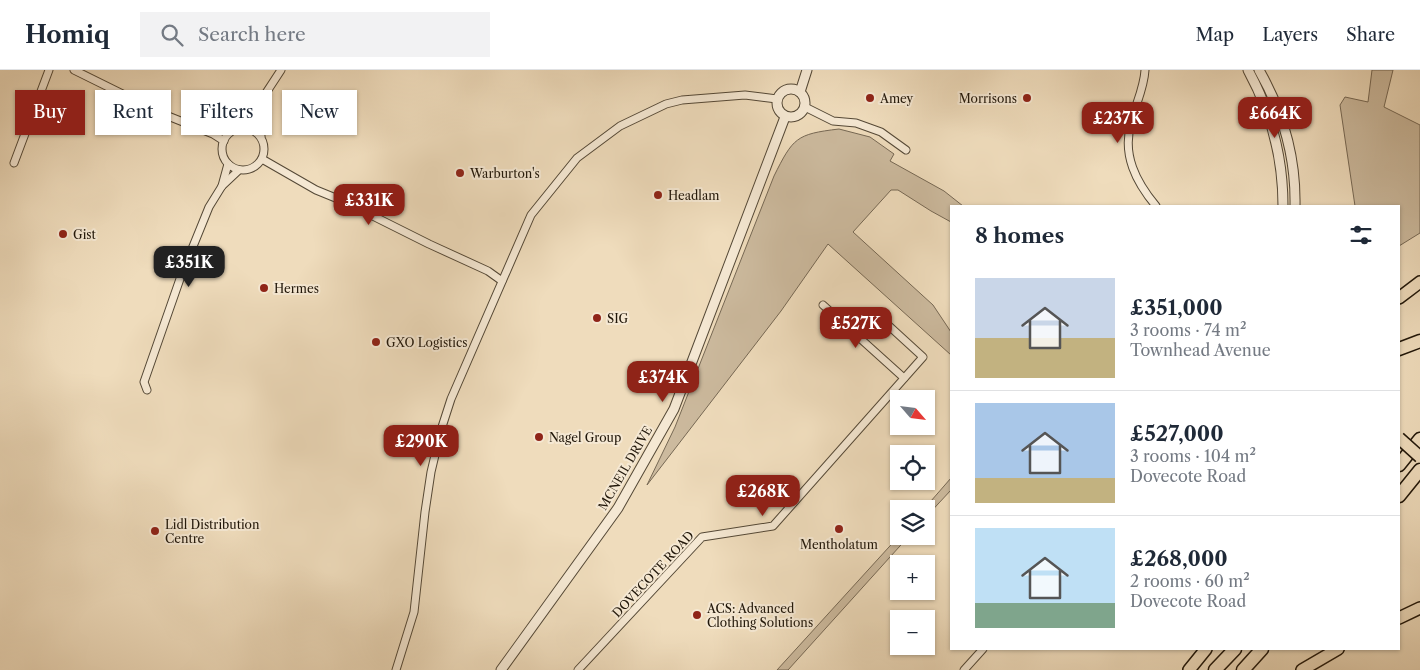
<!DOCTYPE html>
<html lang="en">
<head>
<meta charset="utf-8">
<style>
	body { margin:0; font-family:"Libre Caslon Text",serif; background:#f2f2f3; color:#1f2937; height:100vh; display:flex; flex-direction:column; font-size:19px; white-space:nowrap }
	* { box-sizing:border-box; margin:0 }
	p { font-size:16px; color:#747a83 }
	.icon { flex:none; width:28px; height:28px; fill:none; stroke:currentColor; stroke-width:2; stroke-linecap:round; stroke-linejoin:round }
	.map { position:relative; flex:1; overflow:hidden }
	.details { position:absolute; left:950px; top:135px; width:450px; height:445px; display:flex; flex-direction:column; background:#fff; border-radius:0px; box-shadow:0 1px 4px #0004 }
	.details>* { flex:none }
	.banner { position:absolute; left:15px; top:20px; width:475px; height:45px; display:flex; gap:10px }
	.needle { width:32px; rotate:118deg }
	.tools { position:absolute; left:890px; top:320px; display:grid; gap:10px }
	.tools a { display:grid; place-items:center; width:45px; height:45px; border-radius:0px; background:#fff; box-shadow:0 1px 4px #0004; font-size:25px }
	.price { position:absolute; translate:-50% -42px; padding:0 11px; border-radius:10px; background:#8f2418; color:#fff; font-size:16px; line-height:32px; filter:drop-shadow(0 1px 2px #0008) }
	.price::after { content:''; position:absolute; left:50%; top:30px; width:15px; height:11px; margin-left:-8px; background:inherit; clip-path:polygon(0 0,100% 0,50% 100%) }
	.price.active { background:#222; color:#fff }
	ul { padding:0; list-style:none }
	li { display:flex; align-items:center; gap:15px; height:125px; padding:0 25px }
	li+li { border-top:1px solid #e0e1e3 }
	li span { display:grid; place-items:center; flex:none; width:140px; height:100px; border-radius:0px; color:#555 }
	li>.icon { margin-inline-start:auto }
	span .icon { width:60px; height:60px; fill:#fffc; stroke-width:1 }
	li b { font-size:21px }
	h2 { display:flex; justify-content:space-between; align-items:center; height:60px; padding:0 25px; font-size:21px }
	.chip { padding:0 18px; border-radius:0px; background:#fff; box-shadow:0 1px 4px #0004; font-size:18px; line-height:45px }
	.chip.active { background:#8f2418; color:#fff }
	header { display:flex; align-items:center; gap:30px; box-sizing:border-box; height:70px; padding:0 25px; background:#fff; border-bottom:1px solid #e0e1e3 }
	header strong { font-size:24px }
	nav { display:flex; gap:28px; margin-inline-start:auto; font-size:18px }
	.search { width:350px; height:45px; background:#f2f2f3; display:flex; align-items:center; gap:12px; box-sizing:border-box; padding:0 18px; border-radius:0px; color:#747a83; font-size:19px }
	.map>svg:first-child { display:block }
</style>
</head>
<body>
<header>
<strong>Homiq</strong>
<div class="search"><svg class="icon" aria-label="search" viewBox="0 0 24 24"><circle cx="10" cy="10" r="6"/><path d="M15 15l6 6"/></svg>Search here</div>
<nav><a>Map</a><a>Layers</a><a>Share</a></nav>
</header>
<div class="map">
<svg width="1420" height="600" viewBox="0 0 1420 600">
	<rect width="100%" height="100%" fill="#efdcbc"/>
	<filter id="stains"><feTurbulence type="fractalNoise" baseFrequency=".004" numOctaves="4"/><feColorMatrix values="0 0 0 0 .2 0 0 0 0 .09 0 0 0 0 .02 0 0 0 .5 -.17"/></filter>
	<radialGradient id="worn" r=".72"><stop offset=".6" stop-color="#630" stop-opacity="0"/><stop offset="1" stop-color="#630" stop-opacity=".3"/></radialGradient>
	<g fill="#ccba9e" stroke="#766854">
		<path d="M1372 0H1393L1384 37 1420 55V163L1399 176V136H1355L1340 35 1345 27 1368 32Z"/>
		<path d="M839 59 870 67 894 84 890 91 944 121 963 136H951V152L931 141 898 120H891L853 162 933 235 951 262V285L828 174 781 241 647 415 675 357 774 106C793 68 796 64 839 59Z"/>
		<path d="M951 408V420L926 447V439H924Z"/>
		<path d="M899 466H909L788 600H777Z"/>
	</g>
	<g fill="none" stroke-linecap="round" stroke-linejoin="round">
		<defs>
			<g id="minor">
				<path d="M74 0 163 44 213 64 224 71"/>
				<path d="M1145 0C1144 19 1135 35 1131 53 1122 85 1136 112 1156 136"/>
				<path d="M261 35 257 53 261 66"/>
				<path d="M805 37 833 51 856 53 881 62 906 80"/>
				<circle cx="243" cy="79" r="21"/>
				<path d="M239 58 249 49 281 0"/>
				<path d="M262 89 316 120 343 131 429 174 488 201 502 211"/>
				<path d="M14 93 49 0"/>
				<path d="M222 116 228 94"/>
				<path d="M823 235 904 308"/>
				<path d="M147 320 144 312 181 206 209 137 222 116 239 100"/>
				<path d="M396 600 414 542 425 442 431 402 441 360 451 329 531 145 577 88 620 56 666 34 682 30 745 25 777 29"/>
				<path d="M578 600 702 467 773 456 923 287 888 255"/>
				<path d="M964 600 983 579"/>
			</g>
			<g id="tertiary">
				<path d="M1248 0C1271 42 1283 88 1283 136"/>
				<path d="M1259 0C1283 42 1296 88 1295 136"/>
				<circle cx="791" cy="33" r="14"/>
				<path d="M800 22 807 0"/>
				<path d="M501 600 618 438 674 339 785 47"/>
			</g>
			<g id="trunk">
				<path d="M1399 228 1420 212"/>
				<path d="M1399 548 1420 538"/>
				<path d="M1189 600 1206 579"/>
				<path d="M1302 600 1338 579"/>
			</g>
			<g id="motorway">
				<path d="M1399 279 1420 271"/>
				<path d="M1399 395 1420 369"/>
				<path d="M1399 426 1420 400"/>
				<path d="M1215 600 1235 579"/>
				<path d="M1243 600 1262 579"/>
			</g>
		</defs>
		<use href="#minor" stroke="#544836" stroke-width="9"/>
		<use href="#tertiary" stroke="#544836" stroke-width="11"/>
		<use href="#trunk" stroke="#201609" stroke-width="14"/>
		<use href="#motorway" stroke="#201609" stroke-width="15"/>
		<use href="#minor" stroke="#f5e8d3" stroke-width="7"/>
		<use href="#tertiary" stroke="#f5e8d3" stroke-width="9"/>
		<use href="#trunk" stroke="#efdcbc" stroke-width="11"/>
		<use href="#motorway" stroke="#efdcbc" stroke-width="12"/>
		<defs>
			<path id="trunk-bridge" d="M1399 368 1420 387"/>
		</defs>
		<use href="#trunk-bridge" stroke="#201609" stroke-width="14" stroke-linecap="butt"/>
		<use href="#trunk-bridge" stroke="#efdcbc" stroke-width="11"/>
	</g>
	<g fill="#8f2418" stroke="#f5e8d3" stroke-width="2">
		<circle cx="870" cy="28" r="5"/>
		<circle cx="1027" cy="28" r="5"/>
		<circle cx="460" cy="103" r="5"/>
		<circle cx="658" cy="125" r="5"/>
		<circle cx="63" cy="164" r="5"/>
		<circle cx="264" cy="218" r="5"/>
		<circle cx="597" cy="248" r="5"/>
		<circle cx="376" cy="272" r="5"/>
		<circle cx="539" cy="367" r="5"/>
		<circle cx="839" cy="459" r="5"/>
		<circle cx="155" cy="461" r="5"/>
		<circle cx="697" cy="545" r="5"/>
	</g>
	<g text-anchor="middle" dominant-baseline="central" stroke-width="4" stroke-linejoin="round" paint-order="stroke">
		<g font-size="12" fill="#201609" stroke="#f5e8d3" text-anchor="start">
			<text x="880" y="28">Amey</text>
			<text x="1017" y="28" text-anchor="end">Morrisons</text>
			<text x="470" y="103">Warburton's</text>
			<text x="668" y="125">Headlam</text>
			<text x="73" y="164">Gist</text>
			<text x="274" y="218">Hermes</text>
			<text x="607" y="248">SIG</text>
			<text x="386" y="272">GXO Logistics</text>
			<text x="549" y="367">Nagel Group</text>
			<text x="165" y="454">Lidl Distribution<tspan x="165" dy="14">Centre</tspan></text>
			<text x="839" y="474" text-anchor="middle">Mentholatum</text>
			<text x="707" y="538">ACS: Advanced<tspan x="707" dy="14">Clothing Solutions</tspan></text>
		</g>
		<g font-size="12" fill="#201609" stroke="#f5e8d3">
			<text transform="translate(625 398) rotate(-60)">MCNEIL DRIVE</text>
			<text transform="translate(653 504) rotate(-47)">DOVECOTE ROAD</text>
		</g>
	</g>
	<rect width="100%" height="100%" filter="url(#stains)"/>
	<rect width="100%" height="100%" fill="url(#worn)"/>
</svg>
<div class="tools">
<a><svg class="needle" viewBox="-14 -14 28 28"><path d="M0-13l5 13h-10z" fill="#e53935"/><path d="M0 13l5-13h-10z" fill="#747a83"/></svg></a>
<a><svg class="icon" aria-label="locate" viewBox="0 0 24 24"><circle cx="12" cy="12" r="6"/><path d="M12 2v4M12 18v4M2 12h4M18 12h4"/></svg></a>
<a><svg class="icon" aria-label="layers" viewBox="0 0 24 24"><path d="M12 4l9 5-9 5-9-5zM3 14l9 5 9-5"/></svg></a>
<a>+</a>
<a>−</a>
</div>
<b class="price" style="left:1275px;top:69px">£664K</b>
<b class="price" style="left:1118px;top:74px">£237K</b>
<b class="price" style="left:369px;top:156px">£331K</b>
<b class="price active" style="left:189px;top:218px">£351K</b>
<b class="price" style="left:856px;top:279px">£527K</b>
<b class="price" style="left:663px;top:333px">£374K</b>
<b class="price" style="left:421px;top:397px">£290K</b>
<b class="price" style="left:763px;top:447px">£268K</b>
<div class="banner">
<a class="chip active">Buy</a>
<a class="chip">Rent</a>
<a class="chip">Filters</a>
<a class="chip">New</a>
</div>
<section class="details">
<h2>8 homes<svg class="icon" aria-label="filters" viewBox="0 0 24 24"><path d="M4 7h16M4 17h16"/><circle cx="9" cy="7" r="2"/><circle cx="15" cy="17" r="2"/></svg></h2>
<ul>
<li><span style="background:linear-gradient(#c9d6e8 60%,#c2b280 0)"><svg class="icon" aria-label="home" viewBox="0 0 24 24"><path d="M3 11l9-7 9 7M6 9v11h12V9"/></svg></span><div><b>£351,000</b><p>3 rooms · 74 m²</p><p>Townhead Avenue</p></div></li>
<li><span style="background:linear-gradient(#a9c7e8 75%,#c2b280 0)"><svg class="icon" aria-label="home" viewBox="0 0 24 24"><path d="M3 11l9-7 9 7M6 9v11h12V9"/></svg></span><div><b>£527,000</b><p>3 rooms · 104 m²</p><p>Dovecote Road</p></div></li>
<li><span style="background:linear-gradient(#bfe0f5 75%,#7fa58c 0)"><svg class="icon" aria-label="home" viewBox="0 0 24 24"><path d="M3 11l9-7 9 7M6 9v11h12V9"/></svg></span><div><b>£268,000</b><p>2 rooms · 60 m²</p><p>Dovecote Road</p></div></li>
</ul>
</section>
</div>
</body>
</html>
